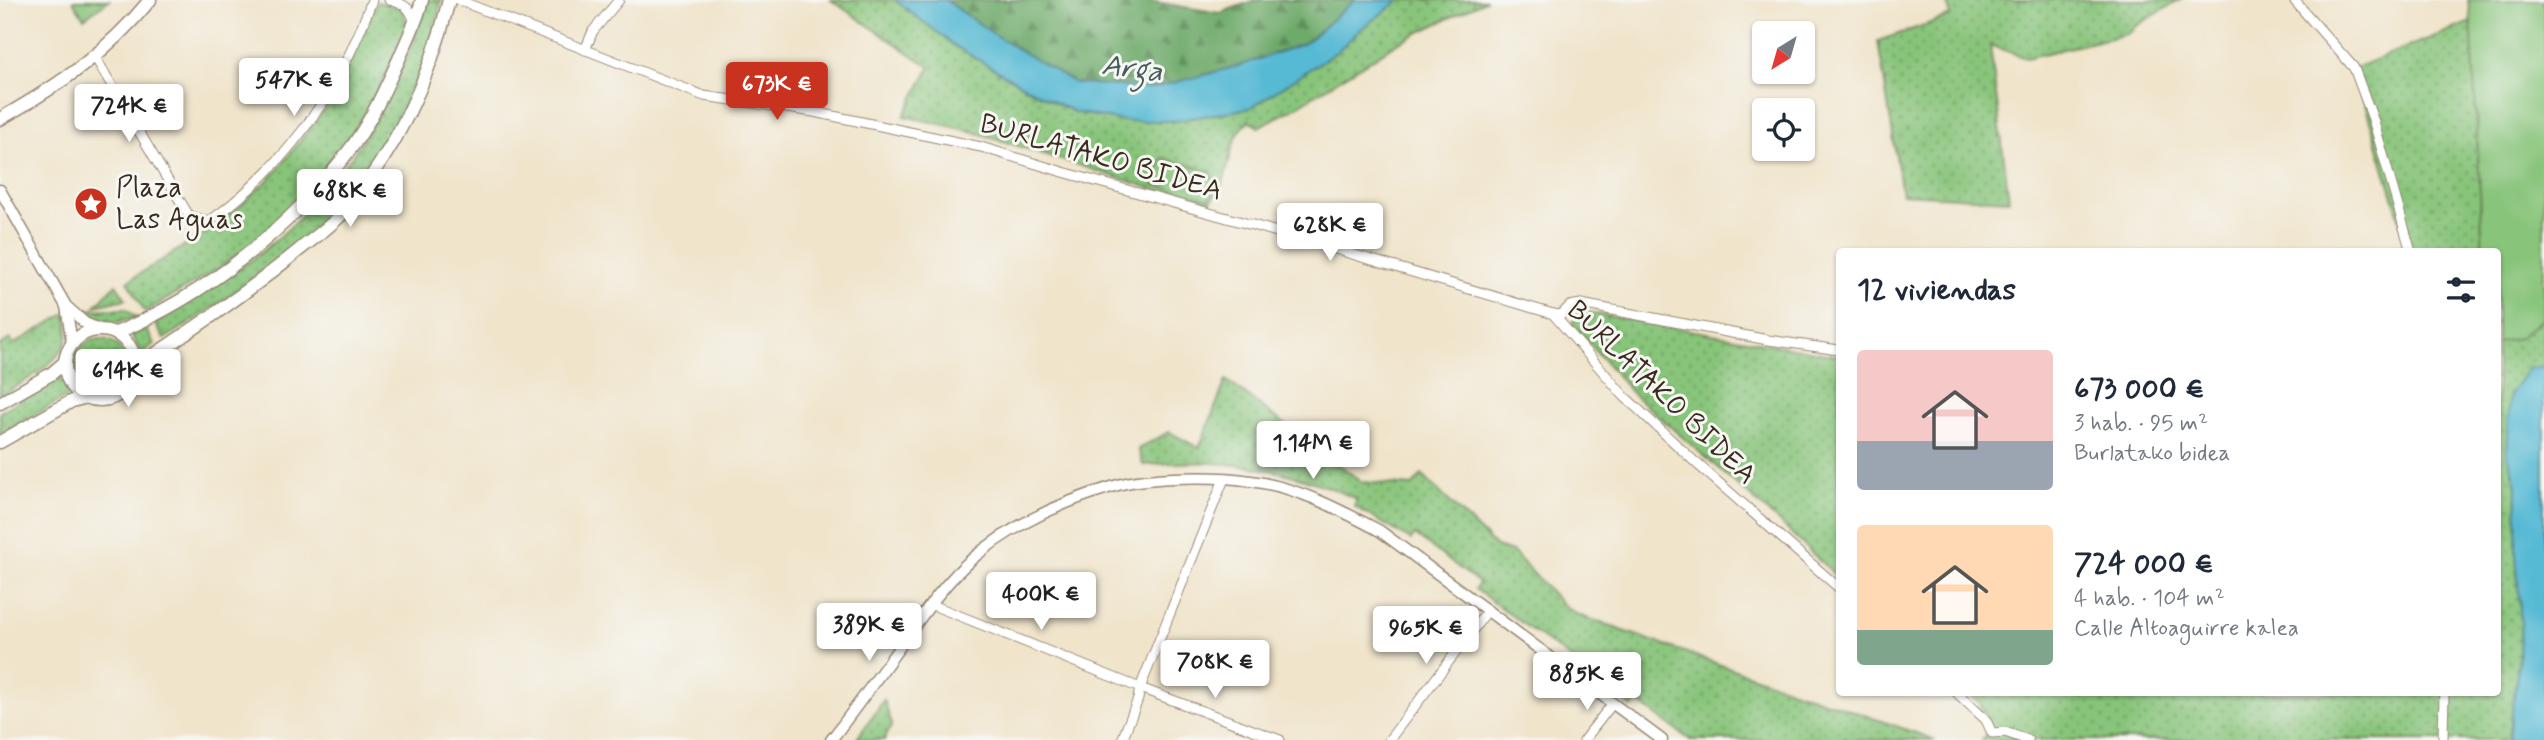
<!DOCTYPE html>
<html lang="es">
<head>
<meta charset="utf-8">
<style>
	body { margin:0; font-family:Mynerve,sans-serif; background:#f6f6f7; color:#1f2937; height:100vh; display:flex; flex-direction:column; font-size:26px; white-space:nowrap }
	* { box-sizing:border-box; margin:0 }
	p { font-size:23px; color:#747a83 }
	.icon { flex:none; width:38px; height:38px; fill:none; stroke:currentColor; stroke-width:2; stroke-linecap:round; stroke-linejoin:round }
	.map { position:relative; flex:1; overflow:hidden }
	.panel { position:absolute; left:1836px; top:248px; width:665px; height:448px; display:flex; flex-direction:column; background:#fff; border-radius:7px; box-shadow:0 2px 5px #0004 }
	.panel>* { flex:none }
	.needle { width:46px; rotate:217deg }
	.tools { position:absolute; left:1752px; top:21px; display:grid; gap:14px }
	.tools a { display:grid; place-items:center; width:63px; height:63px; border-radius:7px; background:#fff; box-shadow:0 2px 5px #0004; font-size:35px }
	.price { position:absolute; translate:-50% -60px; padding:0 16px; border-radius:7px; background:#fff; color:#222; font-size:23px; line-height:46px; filter:drop-shadow(0 2px 4px #0008) }
	.price::after { content:''; position:absolute; left:50%; top:42px; width:21px; height:16px; margin-left:-10px; background:inherit; clip-path:polygon(0 0,100% 0,50% 100%) }
	.price.active { background:#c8321e; color:#fff }
	ul { padding:0; list-style:none }
	li { display:flex; align-items:center; gap:21px; height:175px; padding:0 21px }
	li span { display:grid; place-items:center; flex:none; width:196px; height:140px; border-radius:7px; color:#555 }
	li>.icon { margin-inline-start:auto }
	span .icon { width:84px; height:84px; fill:#fffc; stroke-width:1 }
	li b { font-size:30px }
	h2 { display:flex; justify-content:space-between; align-items:center; height:84px; padding:0 21px; font-size:30px }
	.map>svg:first-child { display:block }
</style>
</head>
<body>
<div class="map">
<svg width="2544" height="740" viewBox="0 0 2544 740">
	<defs>
		<pattern id="green-dots" width="8" height="8" patternUnits="userSpaceOnUse" patternTransform="scale(1.75)"><rect width="8" height="8" fill="#88c47a"/><path d="M2 2h.1M6 6h.1" fill="none" stroke="#709f63" stroke-width="1.8" stroke-linecap="round"/></pattern>
		<pattern id="forest-firs" width="22" height="20" patternUnits="userSpaceOnUse" patternTransform="scale(1.75)"><rect width="22" height="20" fill="#6eaa6a"/><path d="M5 1l3.5 6h-7zM16 11l3.5 6h-7z" fill="#5c8b57"/></pattern>
	</defs>
	<rect width="100%" height="100%" fill="#f6f6f2"/>
	<filter id="ink" filterUnits="userSpaceOnUse"><feTurbulence type="fractalNoise" baseFrequency=".0143" numOctaves="2"/><feDisplacementMap in="SourceGraphic" scale="14" xChannelSelector="R" yChannelSelector="G"/><feConvolveMatrix kernelMatrix="1 2 1 2 8 2 1 2 1" color-interpolation-filters="sRGB"/></filter>
	<filter id="wash" filterUnits="userSpaceOnUse"><feTurbulence type="fractalNoise" baseFrequency=".00686" numOctaves="4" result="noise"/><feDisplacementMap in="SourceGraphic" scale="28" xChannelSelector="R" yChannelSelector="G"/><feGaussianBlur stdDeviation="1.57" result="paint"/><feColorMatrix in="noise" values="0 0 0 0 0 0 0 0 0 0 0 0 0 0 0 0 0 1.4 0 .05"/><feComposite in="paint" operator="in"/></filter>
	<g filter="url(#wash)">
		<rect width="100%" height="100%" fill="#f0e4ca"/>
		<g fill="url(#green-dots)" stroke="#62774c" stroke-width="2">
			<path d="M428 0H441C427 76 395 129 349 190 338 204 329 218 315 231 301 244 285 255 269 267 235 292 201 317 164 339L155 323C188 302 222 282 254 258 339 193 396 101 428 0Z"/>
			<path d="M831 0H895L955 46 1029 89 1074 112 1123 121H1175L1250 108 1336 52 1362 28 1400 0H1487L1399 42 1291 110 1258 127 1249 120C1246 124 1241 129 1238 134 1225 159 1231 185 1206 206L971 131 904 116 930 67Z"/>
			<path d="M1946 0H2180L2136 26 2127 34 2026 58 1990 45 2009 200 1902 194 1878 41 1951 16Z"/>
			<path d="M377 2 401 8 407 23 391 64 370 106 319 181 254 242 219 268 145 312 128 281 200 236 240 206 275 173 325 109 350 62Z"/>
			<path d="M2471 22 2483 252H2410L2354 68Z"/>
			<path d="M116 284 126 299 95 306Z"/>
			<path d="M126 309 137 318C118 323 92 327 78 310Z"/>
			<path d="M1580 311 1839 356V579L1774 517 1633 394 1572 323Z"/>
			<path d="M67 313C67 321 69 333 67 340 59 364 20 384 0 396V345L10 339 14 344Z"/>
			<path d="M2544 317V366L2528 369 2507 453 2517 485 2516 553 2521 623 2518 667 2508 740H1982L1987 734V726H1989L1980 703 1969 693H2497V342L2519 338Z"/>
			<path d="M146 329 154 344 141 353 131 335Z"/>
			<circle cx="100" cy="365" r="26"/>
			<path d="M59 377 70 395 0 434V412Z"/>
			<path d="M1226 380 1362 482 1413 486 1422 475 1496 547 1513 552 1562 604 1578 615 1936 740H1690L1637 701 1632 707 1581 666 1475 589 1479 583 1415 535 1411 540 1354 506 1357 499C1285 467 1222 457 1143 465L1138 449 1169 432 1199 448Z"/>
			<path d="M884 700 892 725 884 740H856Z"/>
		</g>
		<path fill="url(#forest-firs)" stroke="#546a44" stroke-width="2" d="M945 0H1143L1220 13 1255 0H1356L1305 43 1242 65 1154 88 1075 83 1001 39Z"/>
		<g fill="#88c47a" stroke="#62774c" stroke-width="2">
			<path d="M109 0 84 18 73 1 74 0Z"/>
			<path d="M2468 0H2544V317L2519 338 2497 342V252H2483L2472 30Z"/>
			<path d="M1162 158 1211 171 1214 190 1210 199 1155 185Z"/>
		</g>
		<g fill="#56bad4" stroke="#487279" stroke-width="2">
			<path d="M895 0H945L1001 39 1075 83 1153 88 1242 65 1305 43 1355 0H1400L1362 28 1336 52 1250 108 1175 121H1123L1074 112 1029 89 955 46Z"/>
			<path d="M2544 366V740H2508L2518 667 2521 623 2516 554 2517 485 2507 453 2510 395 2528 369Z"/>
		</g>
	</g>
	<g filter="url(#ink)">
		<g fill="none" stroke-linecap="round" stroke-linejoin="round">
			<defs>
				<g id="minor">
					<path d="M389 0C403 4 410 6 414 21"/>
					<path d="M458 0 704 96 814 112 981 147 1063 172 1295 237 1553 314 1624 396 1695 462 1839 588"/>
					<path d="M2294 0 2354 68 2373 119 2411 252"/>
					<path d="M585 50 593 31 619 0"/>
					<path d="M95 57 189 216 210 221C287 165 340 91 372 0"/>
					<path d="M1553 314 1561 315 1570 306 1581 304 1768 340 1839 350"/>
					<path d="M930 604 1140 688 1280 740"/>
					<path d="M1957 693 1986 720 1992 733 2005 732 2028 740"/>
					<path d="M1122 740 1138 699 1140 688 1224 479"/>
					<path d="M1389 740 1488 610"/>
					<path d="M1584 740 1613 703"/>
					<path d="M2443 740 2444 693"/>
				</g>
				<g id="tertiary">
					<path d="M0 190 66 306 85 323 102 330"/>
					<path d="M66 306 72 343"/>
					<path d="M831 740C855 709 878 677 901 645 922 616 944 583 972 559 1013 524 1067 500 1118 485 1149 476 1219 476 1251 481 1297 487 1339 509 1380 531L1662 740"/>
				</g>
				<g id="secondary">
					<path d="M0 119C59 85 106 54 150 0"/>
					<circle cx="100" cy="365" r="35"/>
					<path d="M116 333C206 295 288 230 348 152 370 124 384 91 399 59 407 40 417 21 422 0"/>
					<path d="M136 367C192 330 247 293 299 250 314 238 331 226 344 212 396 151 430 78 449 0"/>
					<path d="M0 403 51 374 65 362"/>
					<path d="M0 442 72 401 87 397"/>
				</g>
			</defs>
			<use href="#minor" stroke="#968774" stroke-width="11"/>
			<use href="#tertiary" stroke="#968774" stroke-width="13"/>
			<use href="#secondary" stroke="#968774" stroke-width="15"/>
			<use href="#minor" stroke="#fff" stroke-width="9"/>
			<use href="#tertiary" stroke="#fff" stroke-width="10"/>
			<use href="#secondary" stroke="#fff" stroke-width="12"/>
		</g>
	</g>
	<defs>
		<symbol id="sight-disc" viewBox="-11 -11 22 22"><circle r="9.5" fill="#c8321e" stroke="#f6f6f2"/><path d="M0-6L1.8-2.2L6-1.7L2.9 1.2L3.7 5.4L0 3.3L-3.7 5.4L-2.9 1.2L-6-1.7L-1.8-2.2Z" fill="#fff"/></symbol>
	</defs>
	<g fill-rule="evenodd">
		<use href="#sight-disc" x="72" y="185" width="38" height="38"/>
	</g>
	<g text-anchor="middle" dominant-baseline="central" stroke-width="6" stroke-linejoin="round" paint-order="stroke">
		<g font-size="28" fill="#3b2a1e" stroke="#f6f6f2">
			<text transform="translate(1101 158) rotate(16)">BURLATAKO BIDEA</text>
			<text transform="translate(1661 393) rotate(44)">BURLATAKO BIDEA</text>
		</g>
		<g font-size="28" fill="#3b2a1e" stroke="#f6f6f2" text-anchor="start">
			<text x="116" y="188">Plaza<tspan x="116" dy="32">Las Aguas</tspan></text>
		</g>
		<g font-size="30" font-style="italic" fill="#445c5e" stroke="#f6f6f2">
			<text transform="translate(1132 69) rotate(7)">Arga</text>
		</g>
	</g>
</svg>
<div class="tools">
<a><svg class="needle" viewBox="-14 -14 28 28"><path d="M0-13l5 13h-10z" fill="#e53935"/><path d="M0 13l5-13h-10z" fill="#747a83"/></svg></a>
<a><svg class="icon" aria-label="locate" viewBox="0 0 24 24"><circle cx="12" cy="12" r="6"/><path d="M12 2v4M12 18v4M2 12h4M18 12h4"/></svg></a>
</div>
<b class="price" style="left:294px;top:118px">547K €</b>
<b class="price active" style="left:777px;top:122px">673K €</b>
<b class="price" style="left:129px;top:144px">724K €</b>
<b class="price" style="left:350px;top:229px">688K €</b>
<b class="price" style="left:1330px;top:263px">628K €</b>
<b class="price" style="left:128px;top:409px">614K €</b>
<b class="price" style="left:1313px;top:481px">1.14M €</b>
<b class="price" style="left:1041px;top:632px">400K €</b>
<b class="price" style="left:869px;top:663px">389K €</b>
<b class="price" style="left:1426px;top:666px">965K €</b>
<b class="price" style="left:1215px;top:700px">708K €</b>
<b class="price" style="left:1587px;top:712px">885K €</b>
<section class="panel">
<h2>12 viviendas<svg class="icon" aria-label="filters" viewBox="0 0 24 24"><path d="M4 7h16M4 17h16"/><circle cx="9" cy="7" r="2"/><circle cx="15" cy="17" r="2"/></svg></h2>
<ul>
<li><span style="background:linear-gradient(#f6c9c9 65%,#9aa5b1 0)"><svg class="icon" aria-label="home" viewBox="0 0 24 24"><path d="M3 11l9-7 9 7M6 9v11h12V9"/></svg></span><div><b>673 000 €</b><p>3 hab. · 95 m²</p><p>Burlatako bidea</p></div></li>
<li><span style="background:linear-gradient(#ffd9b3 75%,#7fa58c 0)"><svg class="icon" aria-label="home" viewBox="0 0 24 24"><path d="M3 11l9-7 9 7M6 9v11h12V9"/></svg></span><div><b>724 000 €</b><p>4 hab. · 104 m²</p><p>Calle Altoaguirre kalea</p></div></li>
</ul>
</section>
</div>
</body>
</html>
